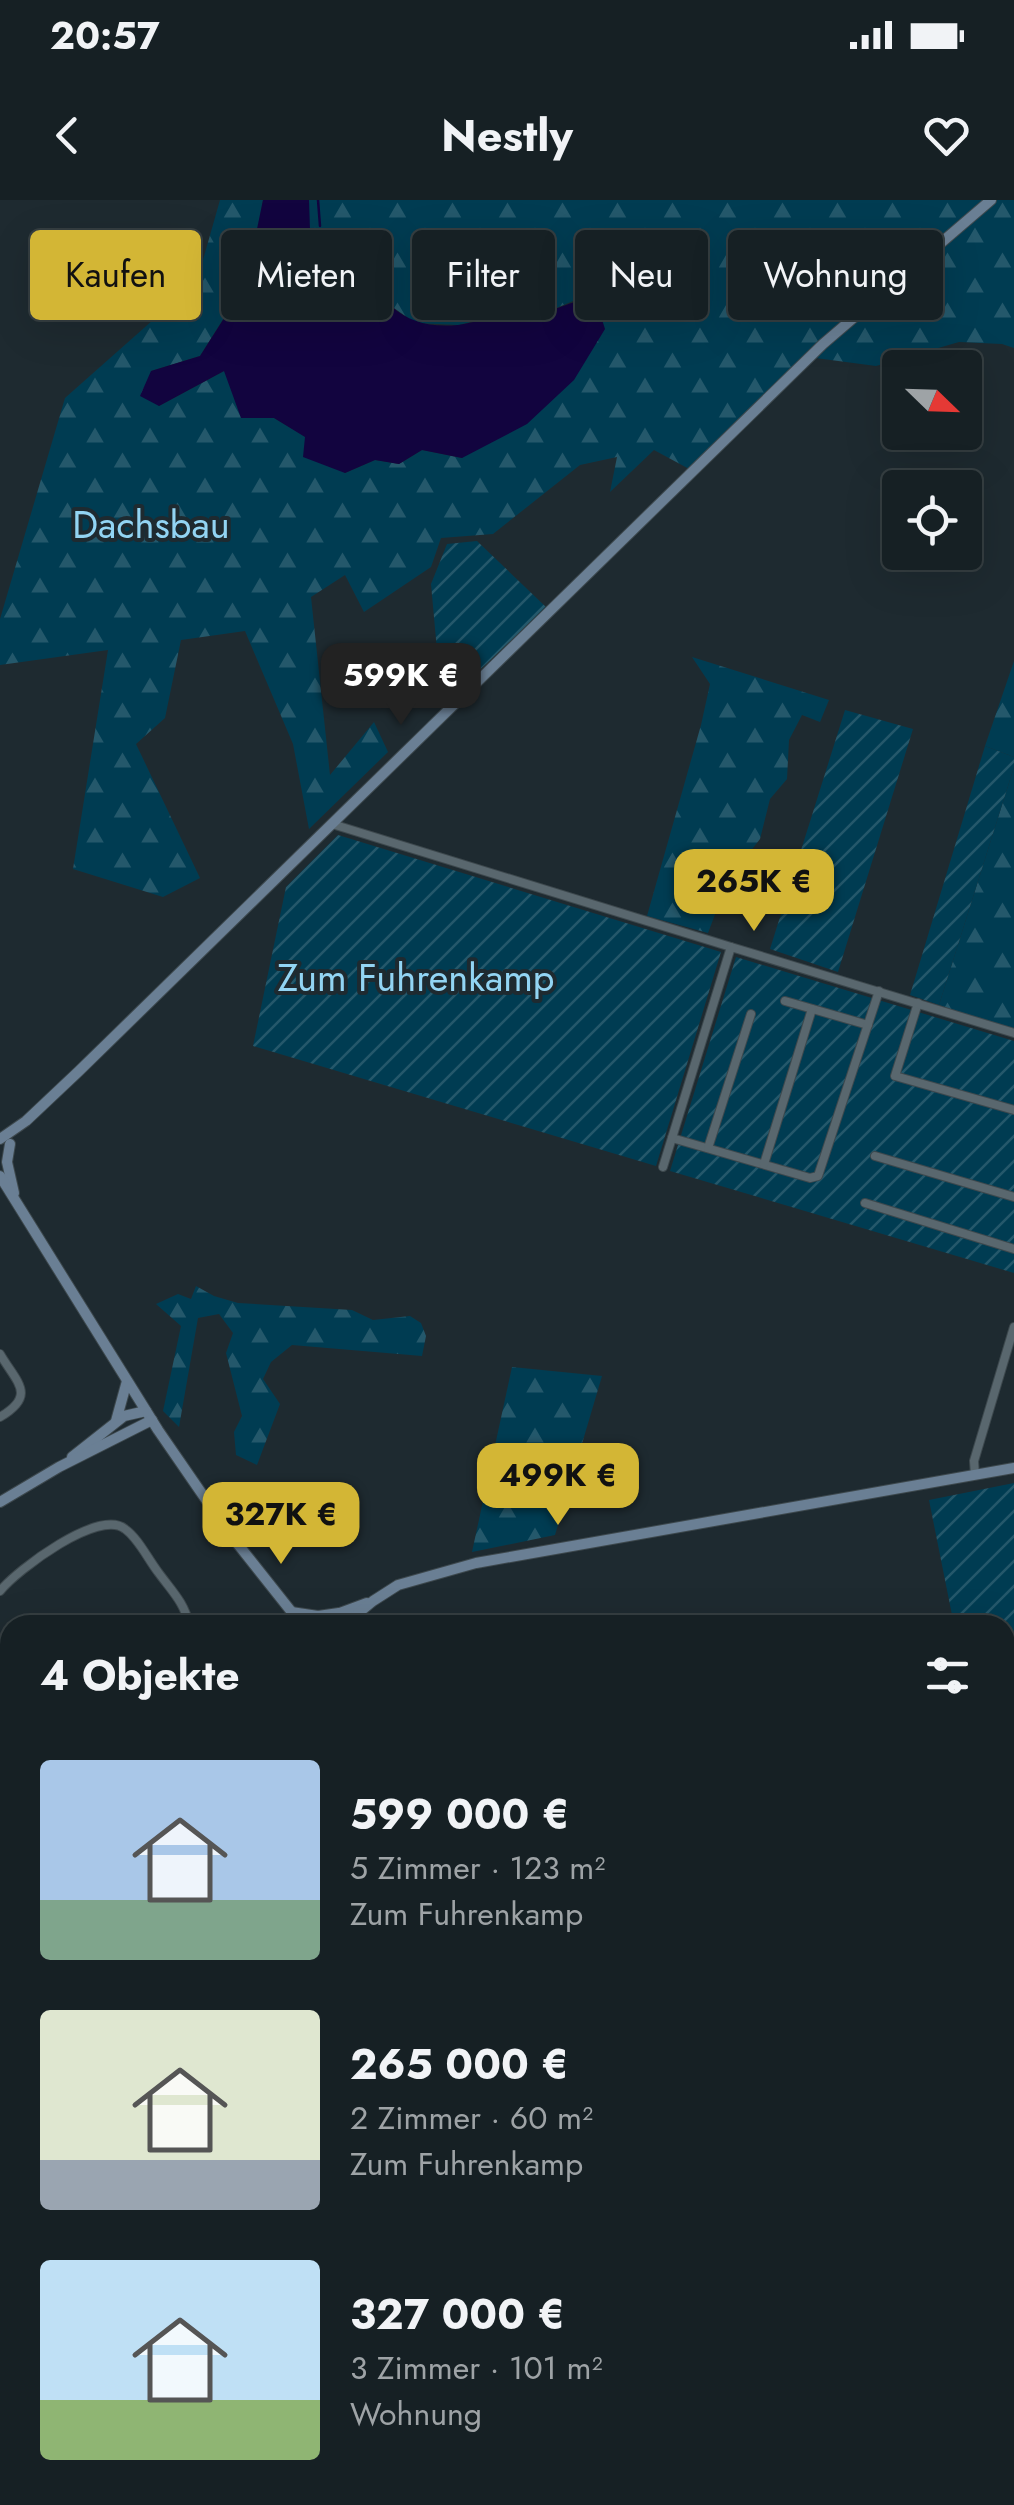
<!DOCTYPE html>
<html lang="de">
<head>
<meta charset="utf-8">
<style>
	body { margin:0; font-family:Jost,sans-serif; background:#232d31; color:#f1f3f6; height:100vh; display:flex; flex-direction:column; font-size:38px; white-space:nowrap }
	* { box-sizing:border-box; margin:0 }
	p { font-size:32px; color:#9ea3a6 }
	.icon { flex:none; width:55px; height:55px; fill:none; stroke:currentColor; stroke-width:2; stroke-linecap:round; stroke-linejoin:round }
	.map { position:relative; flex:1; overflow:hidden }
	.drawer { position:absolute; left:0px; top:1415px; width:1015px; height:890px; display:flex; flex-direction:column; background:#162024; border-radius:30px 30px 0 0; box-shadow:0 10px 40px #0002,0 0 0 2px #353e41 }
	.drawer>* { flex:none }
	.hud { position:absolute; left:30px; top:30px; width:955px; height:90px; display:flex; gap:20px }
	.needle { width:65px; rotate:113deg }
	.buttons { position:absolute; left:882px; top:150px; display:grid; gap:20px }
	.buttons a { display:grid; place-items:center; width:100px; height:100px; border-radius:10px; background:#162024; box-shadow:0 10px 40px #0002,0 0 0 2px #353e41; font-size:50px }
	.price { position:absolute; translate:-50% -85px; padding:0 22px; border-radius:20px; background:#d3b635; color:#111; font-size:32px; line-height:65px; filter:drop-shadow(0 2px 5px #0008) }
	.price::after { content:''; position:absolute; left:50%; top:60px; width:30px; height:22px; margin-left:-15px; background:inherit; clip-path:polygon(0 0,100% 0,50% 100%) }
	.price.current { background:#222; color:#fff }
	ul { padding:0; list-style:none }
	li { display:flex; align-items:center; gap:30px; height:250px; padding:0 40px }
	li span { display:grid; place-items:center; flex:none; width:280px; height:200px; border-radius:10px; color:#555 }
	li>.icon { margin-inline-start:auto }
	span .icon { width:120px; height:120px; fill:#fffc; stroke-width:1 }
	li b { font-size:42px }
	h2 { display:flex; justify-content:space-between; align-items:center; height:120px; padding:0 40px; font-size:42px }
	.tag { padding:0 35px; border-radius:10px; background:#162024; box-shadow:0 10px 40px #0002,0 0 0 2px #353e41; font-size:35px; line-height:90px }
	.tag.current { background:#d3b635; color:#111 }
	.status { display:flex; justify-content:space-between; align-items:center; height:70px; padding:0 50px; background:#162024; direction:ltr }
	.status svg { height:28px; fill:currentColor }
	header { display:flex; justify-content:space-between; align-items:center; height:130px; padding:0 40px; background:#162024; font-size:45px; font-weight:700 }
	.map>svg:first-child { display:block }
</style>
</head>
<body>
<div class="status"><b>20:57</b><svg viewBox="0 0 49 12"><path d="M0 12V9h3v3zM5 12V6h3v6zM10 12V3h3v9zM15 12V0h3v12zM26 1h20v11H26zM47 4h2v5h-2z"/></svg></div>
<header><svg class="icon" aria-label="back" viewBox="0 0 24 24"><path d="M15 5l-7 7 7 7"/></svg>Nestly<svg class="icon" aria-label="heart" viewBox="0 0 24 24"><path d="M12 20l-8-8c-3-5 5-10 8-4 3-6 11-1 8 4z"/></svg></header>
<div class="map">
<svg width="1014" height="2305" viewBox="0 0 1014 2305">
	<defs>
		<pattern id="grass-tufts" width="24" height="20" patternUnits="userSpaceOnUse" patternTransform="scale(2.5)"><rect width="24" height="20" fill="#003c52"/><path d="M3 7l-1-3M5 7V3M7 7l1-3M15 17l-1-3M17 17v-4M19 17l1-3" fill="none" stroke="#24586b"/></pattern>
		<pattern id="forest-firs" width="22" height="20" patternUnits="userSpaceOnUse" patternTransform="scale(2.5)"><rect width="22" height="20" fill="#003c52"/><path d="M5 1l3.5 6h-7zM16 11l3.5 6h-7z" fill="#24586b"/></pattern>
		<pattern id="garden-furrows" width="10" height="10" patternUnits="userSpaceOnUse" patternTransform="scale(2.5)"><rect width="10" height="10" fill="#003c52"/><path d="M-1 1l2-2M0 10L10 0M9 11l2-2" fill="none" stroke="#24586b"/></pattern>
	</defs>
	<rect width="100%" height="100%" fill="#1e2a30"/>
	<path fill="url(#grass-tufts)" d="M89 2295H511V2296L475 2305H425L424 2303C415 2302 409 2304 400 2305 380 2305 361 2302 342 2305H88Z"/>
	<g fill="url(#forest-firs)" fill-rule="evenodd">
		<path d="M220 0H263L258 29 309 30V0H1014V148L1002 144 959 142 876 166 808 157 691 270 654 250 610 292 617 257 580 265 493 334 441 338 431 367 364 412 345 375 311 397 330 575 374 522 388 552 309 629 293 544 245 431 181 440 165 518 136 544 200 678 163 697 73 669 108 450 0 465V419L65 198 197 81ZM357 57 368 79 387 103 415 123 459 125 510 112 549 111 578 99 462 258 422 250 399 264 375 260 345 273 306 237 274 218 224 171 159 206 151 171 200 156 242 89 244 80Z"/>
		<path d="M692 457 829 500 820 522 802 515 789 540 787 579 770 599 760 639 728 680 708 733 647 716 701 525 710 484Z"/>
		<path d="M1014 461V557L985 546Z"/>
		<path d="M1014 567V832L939 805Z"/>
		<path d="M196 1086 214 1096 238 1103 352 1110 373 1120 410 1116 421 1123 426 1136 422 1156 292 1145 271 1162 263 1179 280 1204 257 1265 236 1255 234 1232 242 1216 226 1153 233 1133 219 1114 198 1118 179 1227 163 1211 181 1126 156 1104 178 1094 191 1099Z"/>
		<path d="M512 1167 602 1176 555 1335 472 1352Z"/>
	</g>
	<g fill="url(#garden-furrows)">
		<path d="M477 341 546 407 442 506 431 384 447 344Z"/>
		<path d="M845 510 913 529 838 772 770 749Z"/>
		<path d="M985 546 1014 557V567L939 805 910 795Z"/>
		<path d="M338 635 721 752 656 966 253 846 286 687Z"/>
		<path d="M736 757 1014 841V1073L670 971Z"/>
		<path d="M1014 1283V1569L1005 1571V1425H954L929 1300Z"/>
	</g>
	<g fill="#12043f">
		<path d="M263 0H309L310 30 257 29Z"/>
		<path d="M320 48 357 57C380 103 404 130 458 125 474 123 489 117 504 114 519 110 536 114 551 110 571 105 573 99 596 101L605 129 574 180 527 224 462 258 422 250 399 264 375 260 345 273 303 257 305 237 274 218H241L224 171 159 206 140 196 151 171 200 156 242 90 244 80 282 61Z"/>
	</g>
	<g fill="none" stroke-linecap="round" stroke-linejoin="round">
		<g stroke="#12043f" stroke-width="2.5">
			<path d="M318 0 320 26"/>
			<path d="M1005 1800 1014 1798"/>
			<path d="M92 2305V2303"/>
		</g>
		<defs>
			<g id="street">
				<path d="M332 624 731 747"/>
				<path d="M785 801 868 825"/>
				<path d="M918 803 895 876 1014 910"/>
				<path d="M672 938 810 978 818 976 879 791"/>
				<path d="M708 948 751 814"/>
				<path d="M875 956 1014 997"/>
				<path d="M764 964 812 809"/>
				<path d="M663 967 731 747 1014 833"/>
				<path d="M865 1003 1014 1049"/>
				<path d="M0 1154C17 1183 37 1195 0 1217"/>
				<path d="M975 1275 974 1261 1014 1127"/>
				<path d="M0 1391C17 1370 99 1308 125 1329 138 1338 148 1359 158 1372 171 1390 185 1403 189 1425"/>
				<path d="M0 1486 10 1483"/>
				<path d="M0 1554 10 1552"/>
				<path d="M0 1786 10 1790"/>
				<path d="M0 1887 10 1891"/>
				<path d="M0 1992 10 1996"/>
				<path d="M0 2157 10 2160"/>
				<path d="M84 2305 85 2295"/>
				<path d="M522 2305V2295"/>
			</g>
			<g id="secondary">
				<path d="M0 939 26 921 79 871 823 144 991 0"/>
				<path d="M10 944 7 962 14 993"/>
				<path d="M0 976 158 1230 229 1333 302 1425"/>
				<path d="M116 1221 127 1181"/>
				<path d="M72 1257 124 1216 146 1211"/>
				<path d="M0 1302 59 1267 152 1220"/>
				<path d="M291 1412 318 1416 339 1413"/>
				<path d="M323 1425 340 1413 367 1403"/>
				<path d="M344 1425 373 1401 398 1385 476 1363 1014 1268"/>
				<path d="M1005 2047 1014 2056"/>
			</g>
		</defs>
		<use href="#street" stroke="#3d484d" stroke-width="10"/>
		<use href="#secondary" stroke="#3d484d" stroke-width="12"/>
		<use href="#street" stroke="#59676e" stroke-width="8"/>
		<use href="#secondary" stroke="#6a7f94" stroke-width="10"/>
	</g>
	<g text-anchor="middle" dominant-baseline="central" stroke-width="8" stroke-linejoin="round" paint-order="stroke">
		<g font-size="38" fill="#92d4f3" stroke="#1e2a30">
			<text x="151" y="324">Dachsbau</text>
			<text x="416" y="777">Zum Fuhrenkamp</text>
		</g>
	</g>
</svg>
<div class="buttons">
<a><svg class="needle" viewBox="-14 -14 28 28"><path d="M0-13l5 13h-10z" fill="#e53935"/><path d="M0 13l5-13h-10z" fill="#9ea3a6"/></svg></a>
<a><svg class="icon" aria-label="locate" viewBox="0 0 24 24"><circle cx="12" cy="12" r="6"/><path d="M12 2v4M12 18v4M2 12h4M18 12h4"/></svg></a>
</div>
<b class="price current" style="left:401px;top:528px">599K €</b>
<b class="price" style="left:754px;top:734px">265K €</b>
<b class="price" style="left:558px;top:1328px">499K €</b>
<b class="price" style="left:281px;top:1367px">327K €</b>
<div class="hud">
<a class="tag current">Kaufen</a>
<a class="tag">Mieten</a>
<a class="tag">Filter</a>
<a class="tag">Neu</a>
<a class="tag">Wohnung</a>
</div>
<section class="drawer">
<h2>4 Objekte<svg class="icon" aria-label="filters" viewBox="0 0 24 24"><path d="M4 7h16M4 17h16"/><circle cx="9" cy="7" r="2"/><circle cx="15" cy="17" r="2"/></svg></h2>
<ul>
<li><span style="background:linear-gradient(#a9c7e8 70%,#7fa58c 0)"><svg class="icon" aria-label="home" viewBox="0 0 24 24"><path d="M3 11l9-7 9 7M6 9v11h12V9"/></svg></span><div><b>599 000 €</b><p>5 Zimmer · 123 m²</p><p>Zum Fuhrenkamp</p></div></li>
<li><span style="background:linear-gradient(#dfe7d0 75%,#9aa5b1 0)"><svg class="icon" aria-label="home" viewBox="0 0 24 24"><path d="M3 11l9-7 9 7M6 9v11h12V9"/></svg></span><div><b>265 000 €</b><p>2 Zimmer · 60 m²</p><p>Zum Fuhrenkamp</p></div></li>
<li><span style="background:linear-gradient(#bfe0f5 70%,#8fb573 0)"><svg class="icon" aria-label="home" viewBox="0 0 24 24"><path d="M3 11l9-7 9 7M6 9v11h12V9"/></svg></span><div><b>327 000 €</b><p>3 Zimmer · 101 m²</p><p>Wohnung</p></div></li>
</ul>
</section>
</div>
</body>
</html>
